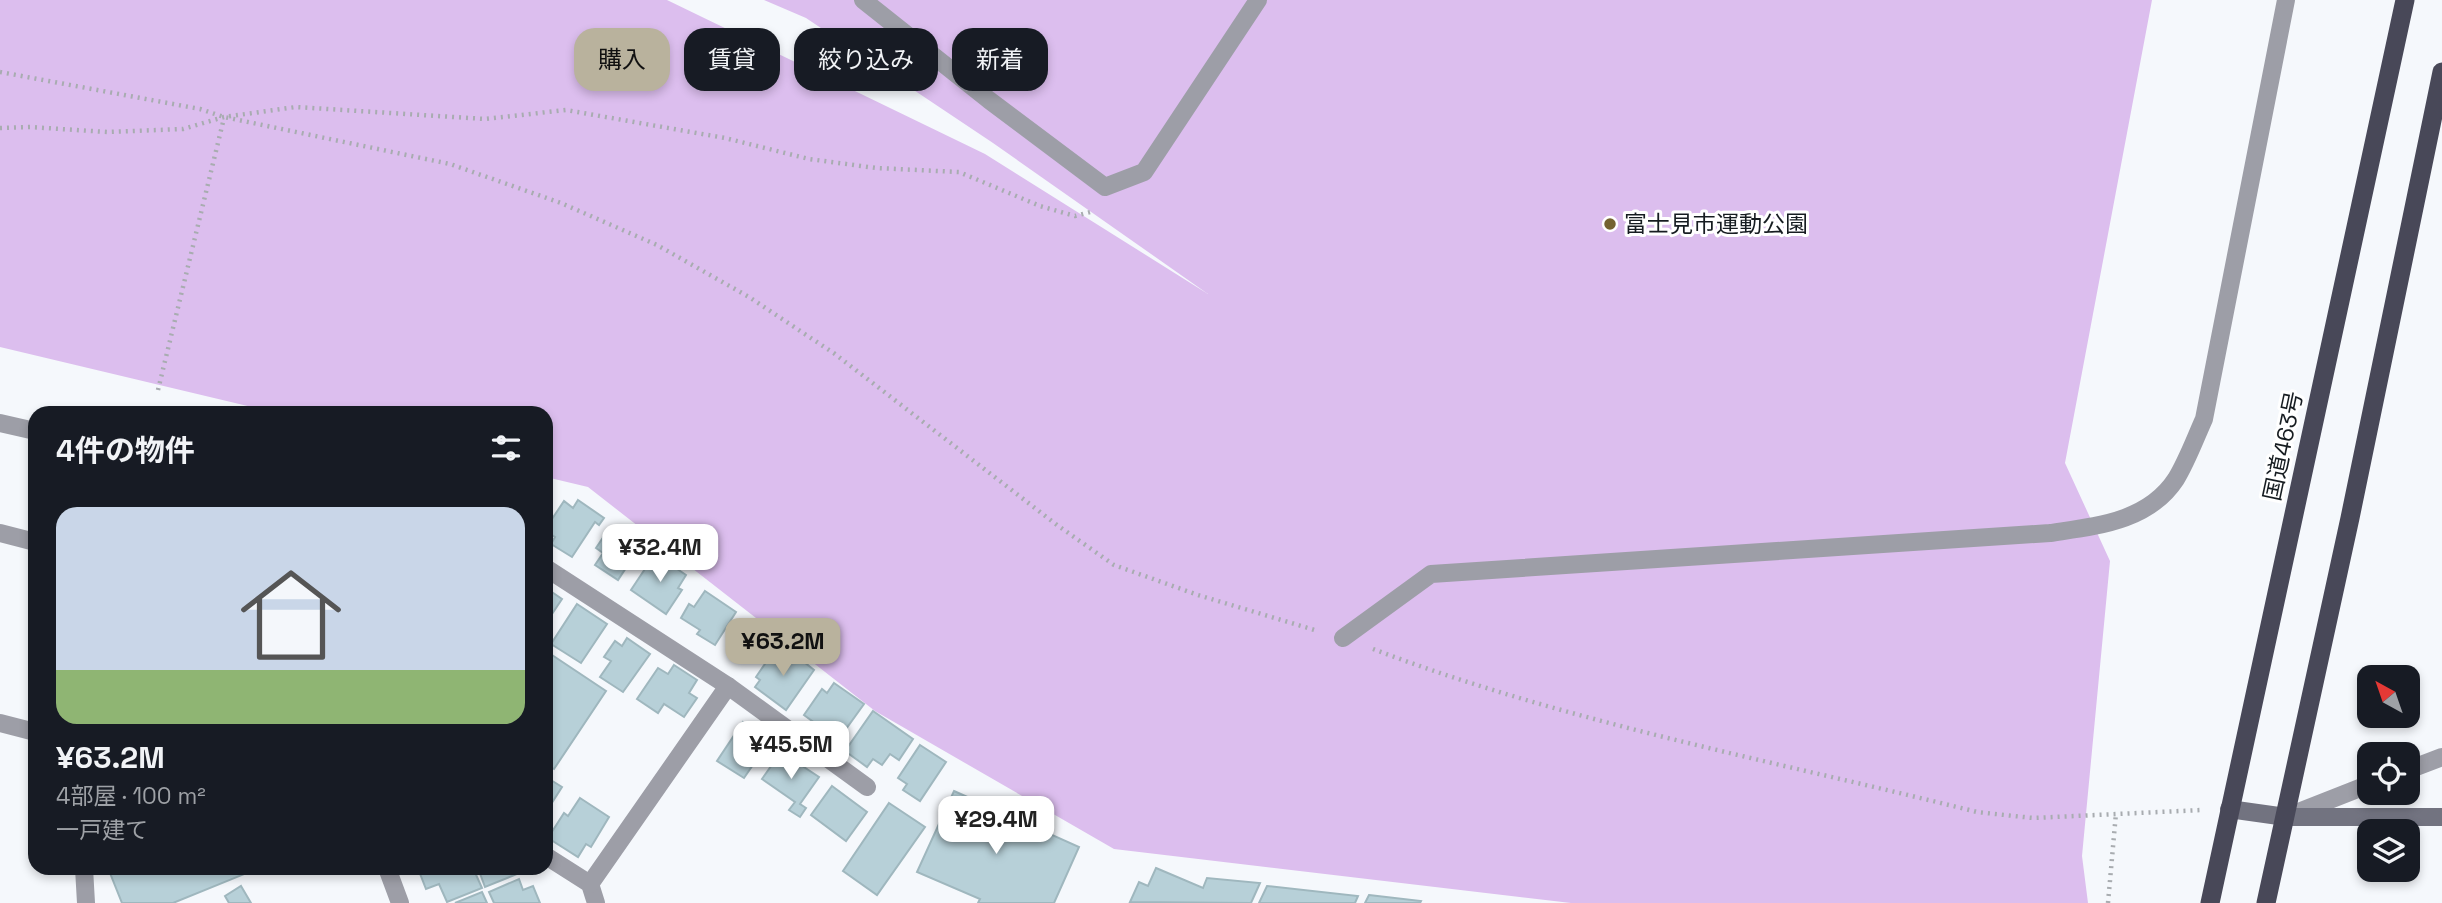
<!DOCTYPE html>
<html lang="ja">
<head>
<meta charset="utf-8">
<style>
	body { margin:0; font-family:"Space Grotesk","Noto Sans JP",sans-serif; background:#20242c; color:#f1f3f6; height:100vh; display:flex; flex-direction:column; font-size:26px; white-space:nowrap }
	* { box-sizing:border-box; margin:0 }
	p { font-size:23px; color:#9ea1a6 }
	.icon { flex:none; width:38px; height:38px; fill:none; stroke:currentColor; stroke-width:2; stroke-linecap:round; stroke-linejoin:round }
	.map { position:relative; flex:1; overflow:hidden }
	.sheet { position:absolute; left:28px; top:406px; width:525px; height:469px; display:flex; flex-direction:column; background:#171b24; border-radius:21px; box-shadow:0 4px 10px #0003 }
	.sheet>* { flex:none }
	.guide { position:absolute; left:574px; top:28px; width:665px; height:63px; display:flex; gap:14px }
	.needle { width:46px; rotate:320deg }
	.fabs { position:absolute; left:2357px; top:665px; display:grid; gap:14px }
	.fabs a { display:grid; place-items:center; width:63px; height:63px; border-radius:14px; background:#171b24; box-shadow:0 4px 10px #0003; font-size:35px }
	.price { position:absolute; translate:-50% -60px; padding:0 16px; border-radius:14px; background:#fff; color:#222; font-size:23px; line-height:46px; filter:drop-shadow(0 2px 4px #0008) }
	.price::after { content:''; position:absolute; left:50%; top:42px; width:21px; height:16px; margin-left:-10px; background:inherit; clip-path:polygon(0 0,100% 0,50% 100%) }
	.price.selected { background:#b9b29d; color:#111 }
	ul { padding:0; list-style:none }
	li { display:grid; align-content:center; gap:14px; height:371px; padding:0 28px }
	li+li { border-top:2px solid #363941 }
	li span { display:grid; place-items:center; height:217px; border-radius:21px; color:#555 }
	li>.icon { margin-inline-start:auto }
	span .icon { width:126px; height:126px; fill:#fffc; stroke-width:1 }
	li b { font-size:30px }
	h2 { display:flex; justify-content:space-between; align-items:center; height:84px; padding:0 28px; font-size:30px }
	.pill { padding:0 24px; border-radius:21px; background:#171b24; box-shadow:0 4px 10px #0003; font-size:24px; line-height:63px }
	.pill.selected { background:#b9b29d; color:#111 }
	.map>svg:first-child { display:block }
</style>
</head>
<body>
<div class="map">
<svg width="2442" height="903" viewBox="0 0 2442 903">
	<rect width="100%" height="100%" fill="#f5f8fc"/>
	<path fill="#dcbeee" d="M0 0H667L985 154 1208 294 993 143 806 18 764 0H2152L2065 463 2110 561 2082 856 2088 903H1571L1114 849 875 711 588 487 546 477V413H277L0 347Z"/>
	<g fill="#b7d0d8" stroke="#9fb7be" stroke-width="2">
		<path d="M578 500 604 518 599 525 595 522 572 557 551 544 555 537 546 531V528L564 501 573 508Z"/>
		<path d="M620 527 643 542 618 580 595 565 603 553 596 548 606 533 613 537Z"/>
		<path d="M655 554 686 575 678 588 682 590 666 614 631 590Z"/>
		<path d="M546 588 562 599 546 623Z"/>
		<path d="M705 591 736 612 715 645 697 634 700 630 681 618 689 604 694 607Z"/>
		<path d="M577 604 607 624 581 663 551 644Z"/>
		<path d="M627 638 650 654 623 692 600 677 611 661 604 657 615 641 622 646Z"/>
		<path d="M784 646 814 670 786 710 755 687 760 680 756 677 771 655 776 658Z"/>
		<path d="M546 651 606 691 554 769 546 764Z"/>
		<path d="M674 665 697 680 689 693 697 698 684 717 664 704 658 713 637 699 658 668 668 674Z"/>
		<path d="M834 683 864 704 838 740 804 715 822 689 827 693Z"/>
		<path d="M873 711 913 739 899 760 890 754 882 765 873 759 867 767 845 751Z"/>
		<path d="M743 722 770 740 744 778 717 761Z"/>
		<path d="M920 745 946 762 920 801 903 790 907 784 898 778Z"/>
		<path d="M781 752 819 777 800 804 806 808 800 817 789 810 795 802 762 779Z"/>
		<path d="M546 777 562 787 546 812Z"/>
		<path d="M832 786 867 812 846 841 811 815Z"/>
		<path d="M954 791 1079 847 1054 903H978L980 899 917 872Z"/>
		<path d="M580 798 609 817 591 847 586 844 578 857 548 838 564 813 568 816Z"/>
		<path d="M889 803 925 827 877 895 843 871Z"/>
		<path d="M108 868H259L173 903H122Z"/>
		<path d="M426 868H473L482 888 447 902 439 884 426 889 419 871Z"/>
		<path d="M478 868H515L517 874 485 887Z"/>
		<path d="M1156 868 1203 888 1207 878 1260 883 1251 903 1130 902 1139 882 1148 886Z"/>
		<path d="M519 879 523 890 533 886 540 903H494L489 892Z"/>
		<path d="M241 886 251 903H229L225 896Z"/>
		<path d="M1267 886 1358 896 1355 903H1259Z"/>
		<path d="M482 892 487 903H455Z"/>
		<path d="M1369 895 1421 901 1420 903H1365Z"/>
	</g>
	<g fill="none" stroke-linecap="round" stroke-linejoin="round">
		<g stroke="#a8acb0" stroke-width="4.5" stroke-dasharray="2 5" stroke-linecap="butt">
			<path d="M0 72 200 109 224 117 450 164 561 203 657 245 749 297 835 354 1057 525 1114 565 1198 595 1318 631"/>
			<path d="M0 128 30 127 107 132 183 129 224 117 296 107 485 119 566 110 725 138 809 159 876 168 959 172 1040 206 1075 216 1094 211"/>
			<path d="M158 390 224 118"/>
			<path d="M1373 649C1568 723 1775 761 1977 812L2033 818 2202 810"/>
			<path d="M2108 903 2116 813"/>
		</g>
		<g stroke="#9d9ea7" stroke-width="18">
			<path d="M863 0 989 100 1105 187 1144 172 1258 0"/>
			<path d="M546 568 728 686 867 787"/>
			<path d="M2408 770 2442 757"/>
			<path d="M2286 817 2370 784"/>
		</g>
		<g stroke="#9d9ea7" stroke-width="18">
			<path d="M0 423 35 431"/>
			<path d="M0 533 35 542"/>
			<path d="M1343 638 1431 574 2050 533C2096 526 2148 522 2176 479 2187 461 2195 439 2204 419L2286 0"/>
			<path d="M0 723 35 732"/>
			<path d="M546 856 590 884 596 903"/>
			<path d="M84 868 86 903"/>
			<path d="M387 868 400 903"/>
			<path d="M590 884 728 686"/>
		</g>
		<path stroke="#727380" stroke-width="18" d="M2229 809 2286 817H2442"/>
		<g stroke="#484858" stroke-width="19">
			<path d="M2210 903 2405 0"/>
			<path d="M2266 903 2350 518 2442 72"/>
		</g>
	</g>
	<circle fill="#746331" stroke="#fff" stroke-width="2.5" cx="1610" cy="224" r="7"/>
	<g text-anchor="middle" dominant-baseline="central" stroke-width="6" stroke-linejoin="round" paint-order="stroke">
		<g font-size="23" fill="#161c21" stroke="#fff" text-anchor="start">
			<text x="1624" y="224">富士見市運動公園</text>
		</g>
		<g font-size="23" fill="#161c21" stroke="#fff">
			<text transform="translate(2283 446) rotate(-78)">国道463号</text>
		</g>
	</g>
</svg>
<div class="fabs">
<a><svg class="needle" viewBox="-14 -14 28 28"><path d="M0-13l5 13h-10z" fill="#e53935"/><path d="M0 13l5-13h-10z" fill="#9ea1a6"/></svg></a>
<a><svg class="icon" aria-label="locate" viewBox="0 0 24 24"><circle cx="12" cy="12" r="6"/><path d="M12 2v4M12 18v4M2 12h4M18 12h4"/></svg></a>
<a><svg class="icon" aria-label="layers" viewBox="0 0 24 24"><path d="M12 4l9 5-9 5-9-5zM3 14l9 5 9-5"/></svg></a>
</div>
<b class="price" style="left:660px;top:584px">¥32.4M</b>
<b class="price selected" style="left:783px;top:678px">¥63.2M</b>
<b class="price" style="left:791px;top:781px">¥45.5M</b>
<b class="price" style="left:996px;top:856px">¥29.4M</b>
<div class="guide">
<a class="pill selected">購入</a>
<a class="pill">賃貸</a>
<a class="pill">絞り込み</a>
<a class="pill">新着</a>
</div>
<section class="sheet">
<h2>4件の物件<svg class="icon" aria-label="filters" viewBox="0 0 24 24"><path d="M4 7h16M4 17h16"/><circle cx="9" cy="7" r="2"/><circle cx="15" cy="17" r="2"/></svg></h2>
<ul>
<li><span style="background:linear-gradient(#c9d6e8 75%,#8fb573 0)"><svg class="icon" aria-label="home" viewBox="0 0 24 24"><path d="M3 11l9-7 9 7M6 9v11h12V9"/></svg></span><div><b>¥63.2M</b><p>4部屋 · 100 m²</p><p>一戸建て</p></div></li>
</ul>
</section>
</div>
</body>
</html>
